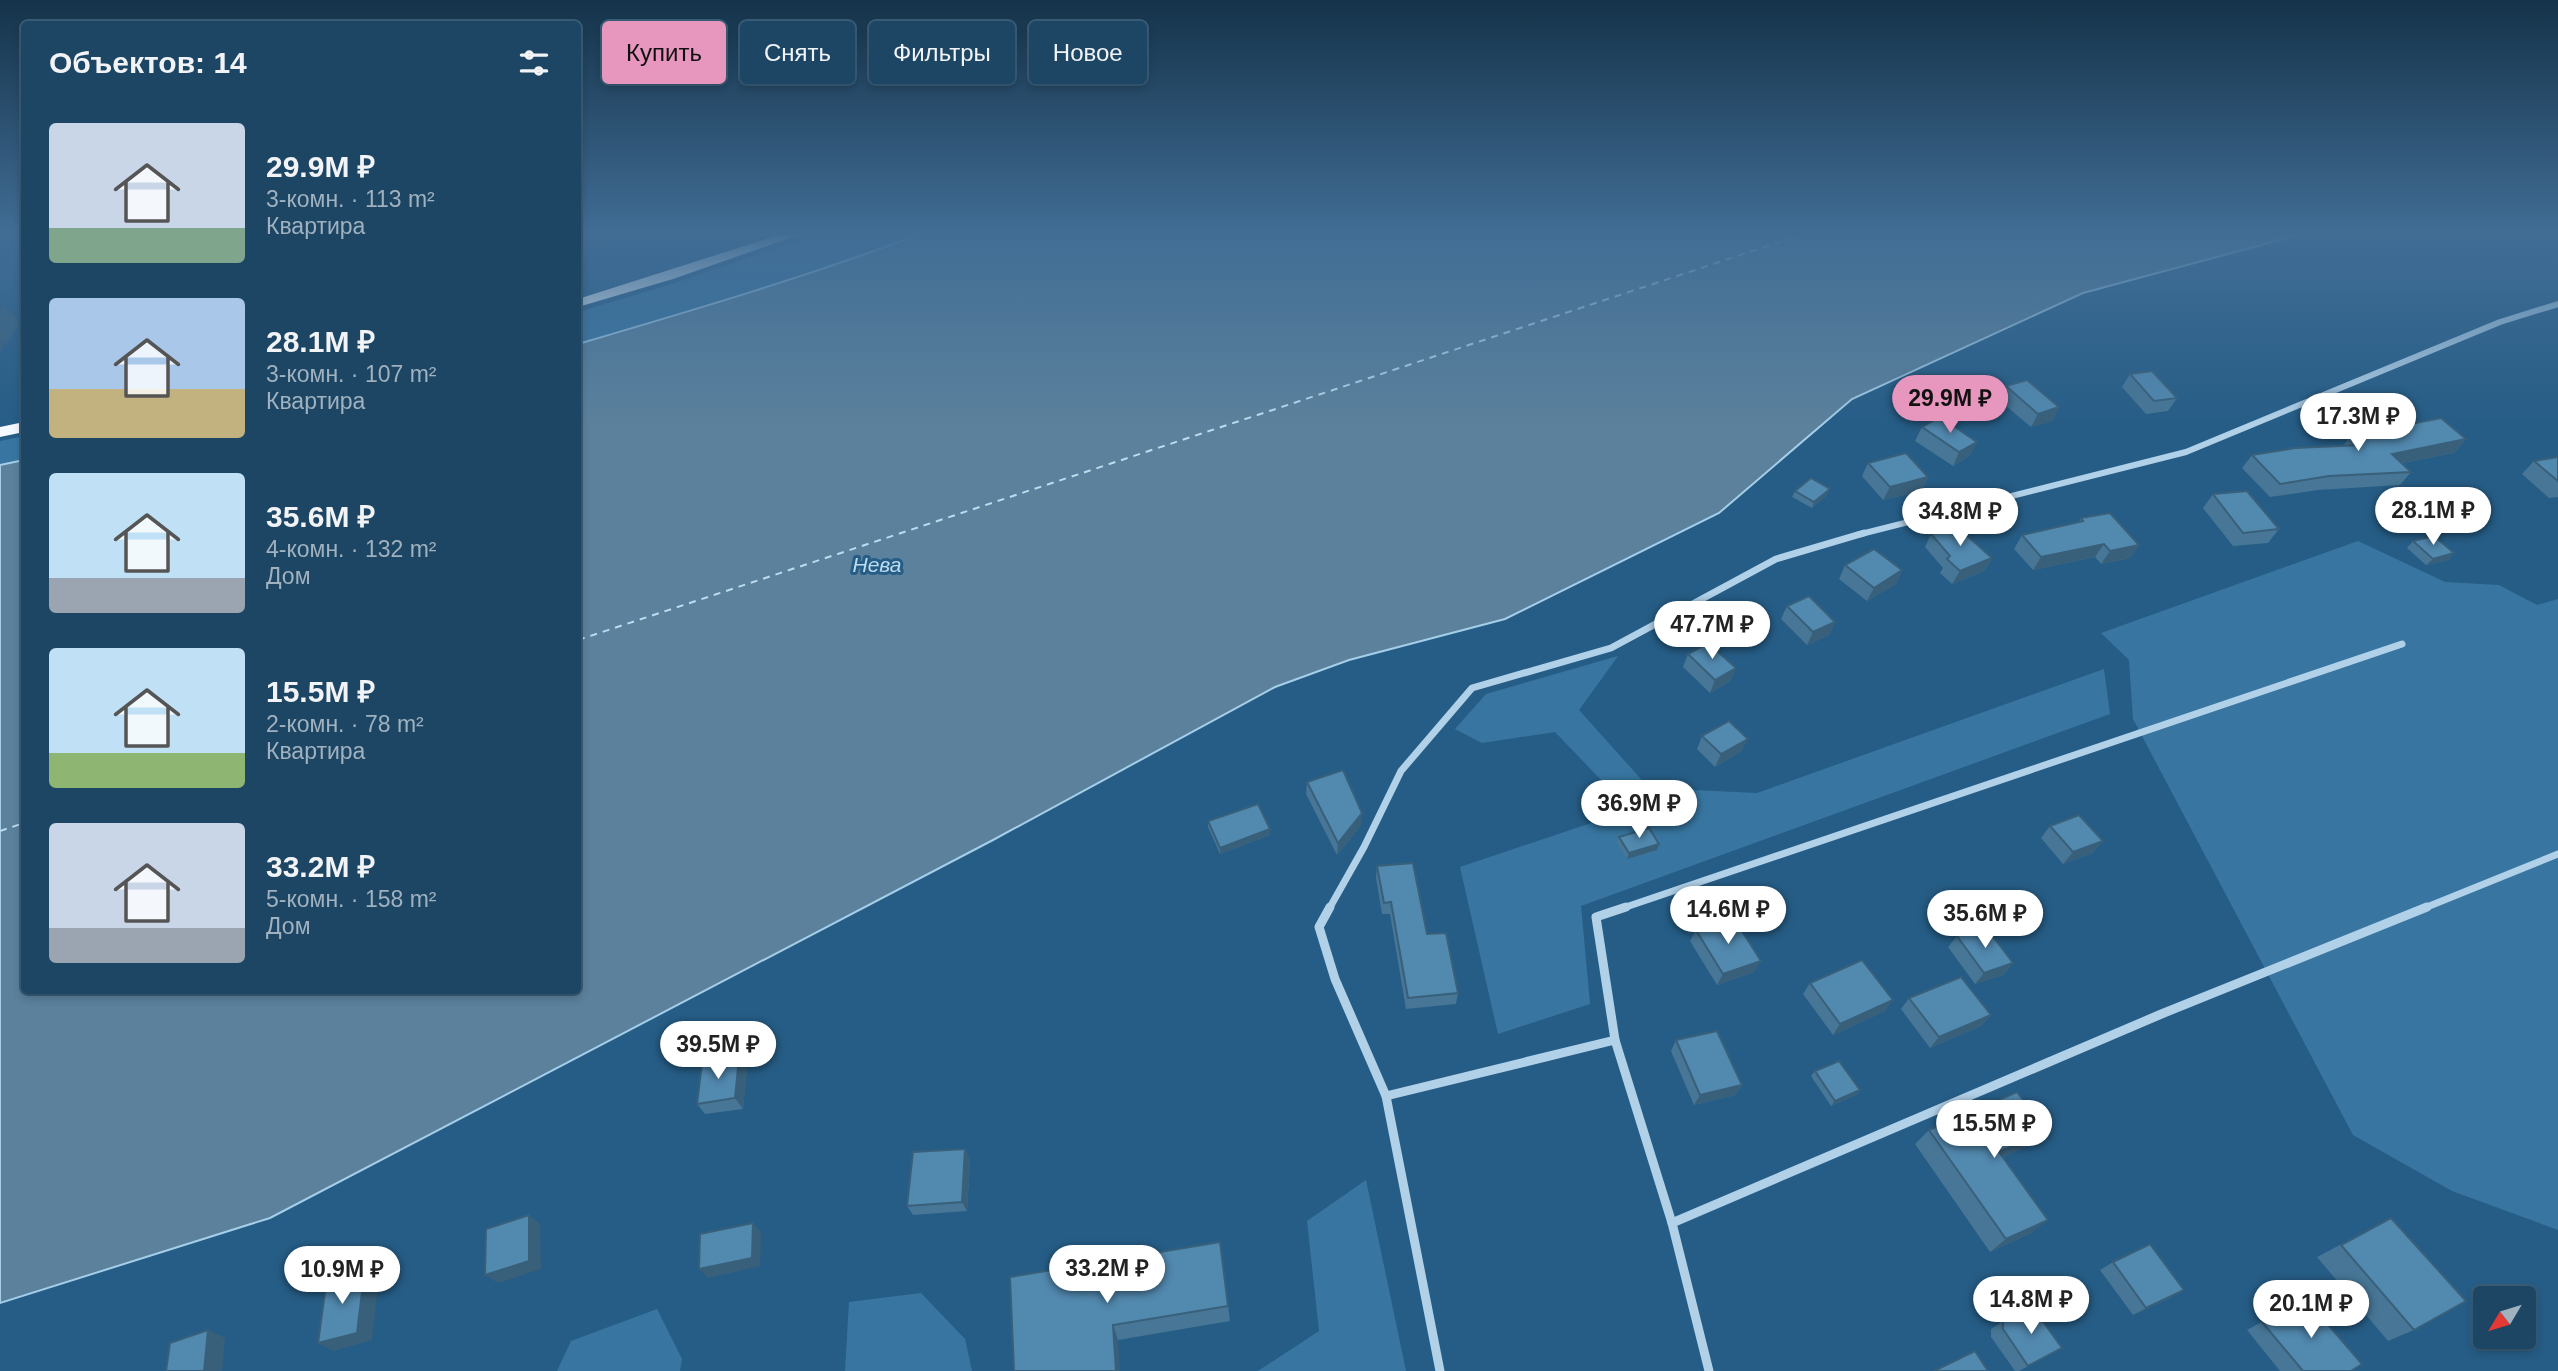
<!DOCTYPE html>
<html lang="ru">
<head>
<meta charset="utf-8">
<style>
	body { margin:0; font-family:Arial,sans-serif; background:#29506d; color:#f1f3f6; height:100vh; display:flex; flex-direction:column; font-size:26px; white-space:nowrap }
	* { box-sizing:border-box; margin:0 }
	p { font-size:23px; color:#a0b1bf }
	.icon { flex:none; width:38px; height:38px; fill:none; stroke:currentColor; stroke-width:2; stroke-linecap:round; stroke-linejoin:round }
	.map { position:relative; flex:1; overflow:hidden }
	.side { position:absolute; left:21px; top:21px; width:560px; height:973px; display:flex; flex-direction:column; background:#1c4664; border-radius:7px; box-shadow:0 4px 10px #0003,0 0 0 2px #3a5e78 }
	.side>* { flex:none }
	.top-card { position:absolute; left:602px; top:21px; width:665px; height:63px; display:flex; gap:14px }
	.needle { width:46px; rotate:232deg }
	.tools { position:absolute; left:2473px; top:1286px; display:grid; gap:14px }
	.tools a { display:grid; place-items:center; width:63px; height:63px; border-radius:7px; background:#1c4664; box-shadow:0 4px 10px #0003,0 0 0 2px #3a5e78; font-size:35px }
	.price { position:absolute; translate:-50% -60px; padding:0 16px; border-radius:24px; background:#fff; color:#222; font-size:23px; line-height:46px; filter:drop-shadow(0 2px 4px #0008) }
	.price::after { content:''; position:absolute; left:50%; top:42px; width:21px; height:16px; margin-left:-10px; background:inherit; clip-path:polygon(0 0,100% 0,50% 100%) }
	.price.current { background:#e797bd; color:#111 }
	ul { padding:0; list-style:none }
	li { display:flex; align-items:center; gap:21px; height:175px; padding:0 28px }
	li span { display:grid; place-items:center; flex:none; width:196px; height:140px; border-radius:7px; color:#555 }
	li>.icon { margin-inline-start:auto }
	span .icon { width:84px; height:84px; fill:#fffc; stroke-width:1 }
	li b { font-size:30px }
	h2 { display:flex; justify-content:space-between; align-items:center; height:84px; padding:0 28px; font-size:30px }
	.chip { padding:0 24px; border-radius:7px; background:#1c4664; box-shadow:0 4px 10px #0003,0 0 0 2px #3a5e78; font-size:24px; line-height:63px }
	.chip.current { background:#e797bd; color:#111 }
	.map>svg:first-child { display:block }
</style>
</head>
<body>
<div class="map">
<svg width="2558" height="1371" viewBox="0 0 2558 1371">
	<rect width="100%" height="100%" fill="#265d86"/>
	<g fill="#3876a1">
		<path d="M821 233H923C809 276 694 310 578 344V312L672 284Z"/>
		<path d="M24 436V460L0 465V441Z"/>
		<path d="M2358 541 2445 582 2499 585 2537 605 2558 599V1230L2452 1191 2353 1135 2133 719 2129 660 2101 633Z"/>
		<path d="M1618 656 1579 710 1649 788 1757 793 2104 669 2110 714 1581 906 1590 1004 1498 1034 1460 867 1630 810 1555 732 1482 743 1455 729 1486 694Z"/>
		<path d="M1366 1180 1406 1371H1258L1319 1331 1307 1221Z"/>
		<path d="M921 1293 965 1339 972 1371H845L849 1302Z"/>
		<path d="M657 1309 682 1359 680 1371H557L571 1341Z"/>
	</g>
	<path fill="#5b819c" stroke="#a5cee9" stroke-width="2" d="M923 233H2306L2083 293 1852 399 1719 513 1505 619 1349 660 1275 687 993 840 270 1218 0 1303V465L24 460V990H578V344C694 310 809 276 923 233Z"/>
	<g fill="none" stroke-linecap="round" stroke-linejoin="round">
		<g stroke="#bcdbef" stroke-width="2" stroke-dasharray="7 6" stroke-linecap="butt">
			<path d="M578 640 1807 233"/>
			<path d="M0 831 24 823"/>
		</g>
		<path stroke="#b1d1e8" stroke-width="6" d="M1857 535 2186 452 2500 322 2558 304"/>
		<g stroke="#b1d1e8" stroke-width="7">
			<path d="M1329 909 1364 847 1401 771 1472 688 1611 648 1776 559 1864 533"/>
			<path d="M1620 909 2402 644"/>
			<path d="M2422 909 2558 854"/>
		</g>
		<g stroke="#b1d1e8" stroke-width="9">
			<path d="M1330 907 1319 927 1335 979 1386 1096 1440 1371"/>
			<path d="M1626 907 1596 917 1615 1040 1672 1223 1709 1371"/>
			<path d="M1386 1096 1615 1040"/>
			<path d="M1672 1223 2159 1015 2427 907"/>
		</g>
		<g fill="#f3f9fe" fill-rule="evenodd">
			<path d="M785 233H804L673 279 578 307V299Z"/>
			<path d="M24 422V432L0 437V427Z"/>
		</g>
	</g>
	<g fill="#477696">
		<path d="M0 233H17L16 234 0 235Z"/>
		<path d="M2130 374 2177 398 2168 411 2146 414 2122 387Z"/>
		<path d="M2006 386 2059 407 2052 421 2031 427 1999 400Z"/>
		<path d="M1922 427 1977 442 1970 455 1953 466 1915 441Z"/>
		<path d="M2351 436 2466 439 2454 453 2402 463 2411 472 2400 485 2318 490 2270 497 2242 468 2252 455 2343 446Z"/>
		<path d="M2558 457V497L2549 498 2522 474 2534 461Z"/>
		<path d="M1868 463 1928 477 1921 491 1883 500 1862 476Z"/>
		<path d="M1795 491 1827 495 1812 508 1792 497Z"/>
		<path d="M2213 494 2279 529 2268 543 2233 546 2203 508Z"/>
		<path d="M2081 518 2139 545 2130 558 2101 564 2095 557 2033 570 2014 549 2022 535 2079 522Z"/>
		<path d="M1931 534 1992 558 1984 571 1952 584 1940 573 1943 568 1925 547Z"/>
		<path d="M2413 541 2454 553 2448 560 2426 565 2407 548Z"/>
		<path d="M1845 565 1902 570 1896 584 1867 601 1839 579Z"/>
		<path d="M1787 606 1835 622 1829 635 1807 645 1781 619Z"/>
		<path d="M1688 654 1736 668 1730 681 1710 693 1683 667Z"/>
		<path d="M1702 736 1742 751 1715 767 1697 749Z"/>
		<path d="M1307 782 1361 825 1337 855 1306 794Z"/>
		<path d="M1208 821 1270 835 1220 854 1208 827Z"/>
		<path d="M2050 826 2103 841 2092 853 2063 864 2041 838Z"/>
		<path d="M1619 837 1659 844 1657 850 1627 859 1617 843Z"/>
		<path d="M1377 866 1427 934 1458 993 1456 1004 1406 1009 1390 914H1382L1376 878Z"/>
		<path d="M1696 930 1754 972 1717 985 1690 941Z"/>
		<path d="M1957 936 2013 963 2003 975 1975 984 1948 947Z"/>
		<path d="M1810 983 1885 1011 1833 1035 1803 994Z"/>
		<path d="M1909 998 1991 1015 1981 1026 1930 1048 1901 1009Z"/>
		<path d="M1676 1040 1742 1085 1735 1095 1694 1105 1671 1051Z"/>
		<path d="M739 1058 747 1068 743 1109 705 1114 697 1104Z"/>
		<path d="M1815 1071 1860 1090 1856 1095 1831 1106 1811 1076Z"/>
		<path d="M1929 1130 2047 1131 2030 1145 2003 1157 2031 1233 1990 1252 1915 1144Z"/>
		<path d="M970 1158 967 1211 913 1215 907 1206Z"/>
		<path d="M2391 1218 2414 1330 2388 1341 2317 1257Z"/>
		<path d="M1220 1242 1230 1321 1118 1340 1014 1371Z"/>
		<path d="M2113 1262 2170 1298 2133 1315 2100 1270Z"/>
		<path d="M2305 1298 2351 1371H2280L2247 1330Z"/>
		<path d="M2003 1321 2062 1348 2019 1371H2015L1991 1337V1329Z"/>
	</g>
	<g fill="#39607a">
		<path d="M578 233H621L623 238 578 252Z"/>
		<path d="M4 304 20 323 0 352V310Z"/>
		<path d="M2059 407 2052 421 2031 427 2038 414Z"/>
		<path d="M2466 439 2454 453 2381 467 2392 454Z"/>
		<path d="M1977 442 1970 455 1953 466 1959 452Z"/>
		<path d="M1928 477 1921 491 1883 500 1890 487Z"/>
		<path d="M1830 489 1827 495 1812 508 1814 502Z"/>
		<path d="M2104 544 2095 557 2033 570 2041 557Z"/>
		<path d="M2139 545 2130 558 2101 564 2110 551Z"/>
		<path d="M2454 553 2448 560 2426 565 2433 559Z"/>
		<path d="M1992 558 1984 571 1952 584 1960 571Z"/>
		<path d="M1902 570 1896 584 1867 601 1874 588Z"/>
		<path d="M1835 622 1829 635 1807 645 1813 632Z"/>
		<path d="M1736 668 1730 681 1710 693 1715 680Z"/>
		<path d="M1748 739 1742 751 1715 767 1721 754Z"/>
		<path d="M1362 813 1361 825 1337 855 1338 843Z"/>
		<path d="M1270 829V835L1220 854V848Z"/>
		<path d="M2103 841 2092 853 2063 864 2073 852Z"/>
		<path d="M1659 844 1657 850 1627 859 1629 853Z"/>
		<path d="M1761 961 1754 972 1717 985 1723 974Z"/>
		<path d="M2013 963 2003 975 1975 984 1984 973Z"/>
		<path d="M1893 1000 1885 1011 1833 1035 1840 1024Z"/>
		<path d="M1991 1015 1981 1026 1930 1048 1939 1037Z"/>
		<path d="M739 1058 747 1068 743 1109 735 1098Z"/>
		<path d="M1742 1085 1735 1095 1694 1105 1700 1095Z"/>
		<path d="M1860 1090 1856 1095 1831 1106 1835 1101Z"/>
		<path d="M2047 1131 2030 1145 1983 1166 1999 1152Z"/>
		<path d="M965 1149 970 1158 967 1211 962 1202Z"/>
		<path d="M529 1215 540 1224 541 1269 498 1283 485 1275Z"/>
		<path d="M2048 1220 2031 1233 1990 1252 2006 1239Z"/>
		<path d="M753 1223 761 1232 760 1266 708 1278 699 1269Z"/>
		<path d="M365 1268 379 1276 372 1340 333 1351 318 1343Z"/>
		<path d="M2184 1290 2170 1298 2133 1315 2146 1308Z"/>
		<path d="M1113 1325 1118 1340 1120 1371H1116Z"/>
		<path d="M208 1330 225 1338 222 1371H203Z"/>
	</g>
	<g fill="#5289af" stroke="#39607a" stroke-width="2">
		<path d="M2152 371 2177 398 2154 401 2130 374Z"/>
		<path d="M2027 380 2059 407 2038 414 2006 386Z"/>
		<path d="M1940 417 1977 442 1959 452 1922 427Z"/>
		<path d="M2441 418 2466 439 2392 454 2411 472 2329 476 2280 484 2252 455 2295 448 2360 445 2351 436Z"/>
		<path d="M1906 453 1928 477 1890 487 1868 463Z"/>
		<path d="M2558 457V481L2534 461Z"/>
		<path d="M1811 478 1830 489 1814 502 1795 491Z"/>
		<path d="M2247 491 2279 529 2243 533 2213 494Z"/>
		<path d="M2110 513 2139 545 2110 551 2104 544 2041 557 2022 535 2083 521 2081 518Z"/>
		<path d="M1955 525 1992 558 1960 571 1947 559 1950 556 1931 534Z"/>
		<path d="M2434 536 2454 553 2433 559 2413 541Z"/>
		<path d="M1874 549 1902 570 1874 588 1845 565Z"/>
		<path d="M1809 596 1835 622 1813 632 1787 606Z"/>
		<path d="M1708 643 1736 668 1715 680 1688 654Z"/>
		<path d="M1729 721 1748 739 1721 754 1702 736Z"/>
		<path d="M1343 770 1362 813 1338 843 1307 782Z"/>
		<path d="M1258 804 1270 829 1220 848 1208 821Z"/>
		<path d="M2079 815 2103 841 2073 852 2050 826Z"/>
		<path d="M1649 828 1659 844 1629 853 1619 837Z"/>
		<path d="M1413 863 1427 934 1446 933 1458 993 1408 998 1391 902 1384 903 1377 866Z"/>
		<path d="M1733 917 1761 961 1723 974 1696 930Z"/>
		<path d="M1985 926 2013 963 1984 973 1957 936Z"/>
		<path d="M1862 960 1893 1000 1840 1024 1810 983Z"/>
		<path d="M1961 977 1991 1015 1939 1037 1909 998Z"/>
		<path d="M1717 1031 1742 1085 1700 1095 1676 1040Z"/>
		<path d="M739 1058 735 1098 697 1104 702 1063Z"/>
		<path d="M1839 1061 1860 1090 1835 1101 1815 1071Z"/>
		<path d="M2017 1092 2047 1131 1999 1152 2048 1220 2006 1239 1929 1130Z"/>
		<path d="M965 1149 962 1202 907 1206 913 1152Z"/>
		<path d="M529 1215V1261L485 1275 486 1229Z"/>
		<path d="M2391 1218 2466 1301 2414 1330 2341 1245Z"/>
		<path d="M753 1223 752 1258 699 1269 700 1234Z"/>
		<path d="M1220 1242 1228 1306 1113 1325 1116 1371H1014L1010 1277Z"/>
		<path d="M2150 1244 2184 1290 2146 1308 2113 1262Z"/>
		<path d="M365 1268 357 1333 318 1343 327 1278Z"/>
		<path d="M2305 1298 2362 1364 2351 1371H2303L2262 1322Z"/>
		<path d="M2032 1306 2062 1348 2028 1366 2003 1329V1321Z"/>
		<path d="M208 1330 204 1371H166L170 1343Z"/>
		<path d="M1975 1351 1988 1371H1934Z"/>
	</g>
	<linearGradient id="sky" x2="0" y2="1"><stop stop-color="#15334a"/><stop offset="0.55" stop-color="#416d95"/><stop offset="1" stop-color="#416d95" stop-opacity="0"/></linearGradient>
	<rect width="2558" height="425" fill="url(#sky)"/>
	<g text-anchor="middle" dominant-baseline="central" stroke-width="6" stroke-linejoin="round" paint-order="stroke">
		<g font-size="21" font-style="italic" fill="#bcdbef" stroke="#265d86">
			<text x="877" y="564">Нева</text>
		</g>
	</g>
</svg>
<div class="tools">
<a><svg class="needle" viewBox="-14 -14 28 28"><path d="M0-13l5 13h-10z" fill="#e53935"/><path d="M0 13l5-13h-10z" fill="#a0b1bf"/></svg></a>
</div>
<b class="price current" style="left:1950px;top:435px">29.9M ₽</b>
<b class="price" style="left:2358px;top:453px">17.3M ₽</b>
<b class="price" style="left:2433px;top:547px">28.1M ₽</b>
<b class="price" style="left:1960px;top:548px">34.8M ₽</b>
<b class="price" style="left:1712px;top:661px">47.7M ₽</b>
<b class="price" style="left:1639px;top:840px">36.9M ₽</b>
<b class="price" style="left:1728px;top:946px">14.6M ₽</b>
<b class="price" style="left:1985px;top:950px">35.6M ₽</b>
<b class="price" style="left:718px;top:1081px">39.5M ₽</b>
<b class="price" style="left:1994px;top:1160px">15.5M ₽</b>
<b class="price" style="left:1107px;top:1305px">33.2M ₽</b>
<b class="price" style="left:342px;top:1306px">10.9M ₽</b>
<b class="price" style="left:2031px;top:1336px">14.8M ₽</b>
<b class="price" style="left:2311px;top:1340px">20.1M ₽</b>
<div class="top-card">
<a class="chip current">Купить</a>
<a class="chip">Снять</a>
<a class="chip">Фильтры</a>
<a class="chip">Новое</a>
</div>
<section class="side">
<h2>Объектов: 14<svg class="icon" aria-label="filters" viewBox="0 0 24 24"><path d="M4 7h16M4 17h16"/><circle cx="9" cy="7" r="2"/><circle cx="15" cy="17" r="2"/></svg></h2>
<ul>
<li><span style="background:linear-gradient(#c9d6e8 75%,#7fa58c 0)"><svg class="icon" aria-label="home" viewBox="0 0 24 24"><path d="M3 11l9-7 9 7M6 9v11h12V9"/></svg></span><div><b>29.9M ₽</b><p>3-комн. · 113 m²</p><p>Квартира</p></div></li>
<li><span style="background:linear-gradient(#a9c7e8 65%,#c2b280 0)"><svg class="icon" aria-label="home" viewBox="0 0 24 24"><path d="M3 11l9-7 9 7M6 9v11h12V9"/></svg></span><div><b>28.1M ₽</b><p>3-комн. · 107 m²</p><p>Квартира</p></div></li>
<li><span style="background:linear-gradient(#bfe0f5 75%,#9aa5b1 0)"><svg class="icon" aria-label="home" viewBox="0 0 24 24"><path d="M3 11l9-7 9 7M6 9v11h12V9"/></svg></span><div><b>35.6M ₽</b><p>4-комн. · 132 m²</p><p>Дом</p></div></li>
<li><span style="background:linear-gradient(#bfe0f5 75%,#8fb573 0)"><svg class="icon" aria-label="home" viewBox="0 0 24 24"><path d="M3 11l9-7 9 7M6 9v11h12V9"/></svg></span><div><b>15.5M ₽</b><p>2-комн. · 78 m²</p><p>Квартира</p></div></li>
<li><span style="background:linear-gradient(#c9d6e8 75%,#9aa5b1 0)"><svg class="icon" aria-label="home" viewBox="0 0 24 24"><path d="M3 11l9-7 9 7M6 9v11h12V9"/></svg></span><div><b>33.2M ₽</b><p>5-комн. · 158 m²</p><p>Дом</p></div></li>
</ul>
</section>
</div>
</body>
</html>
